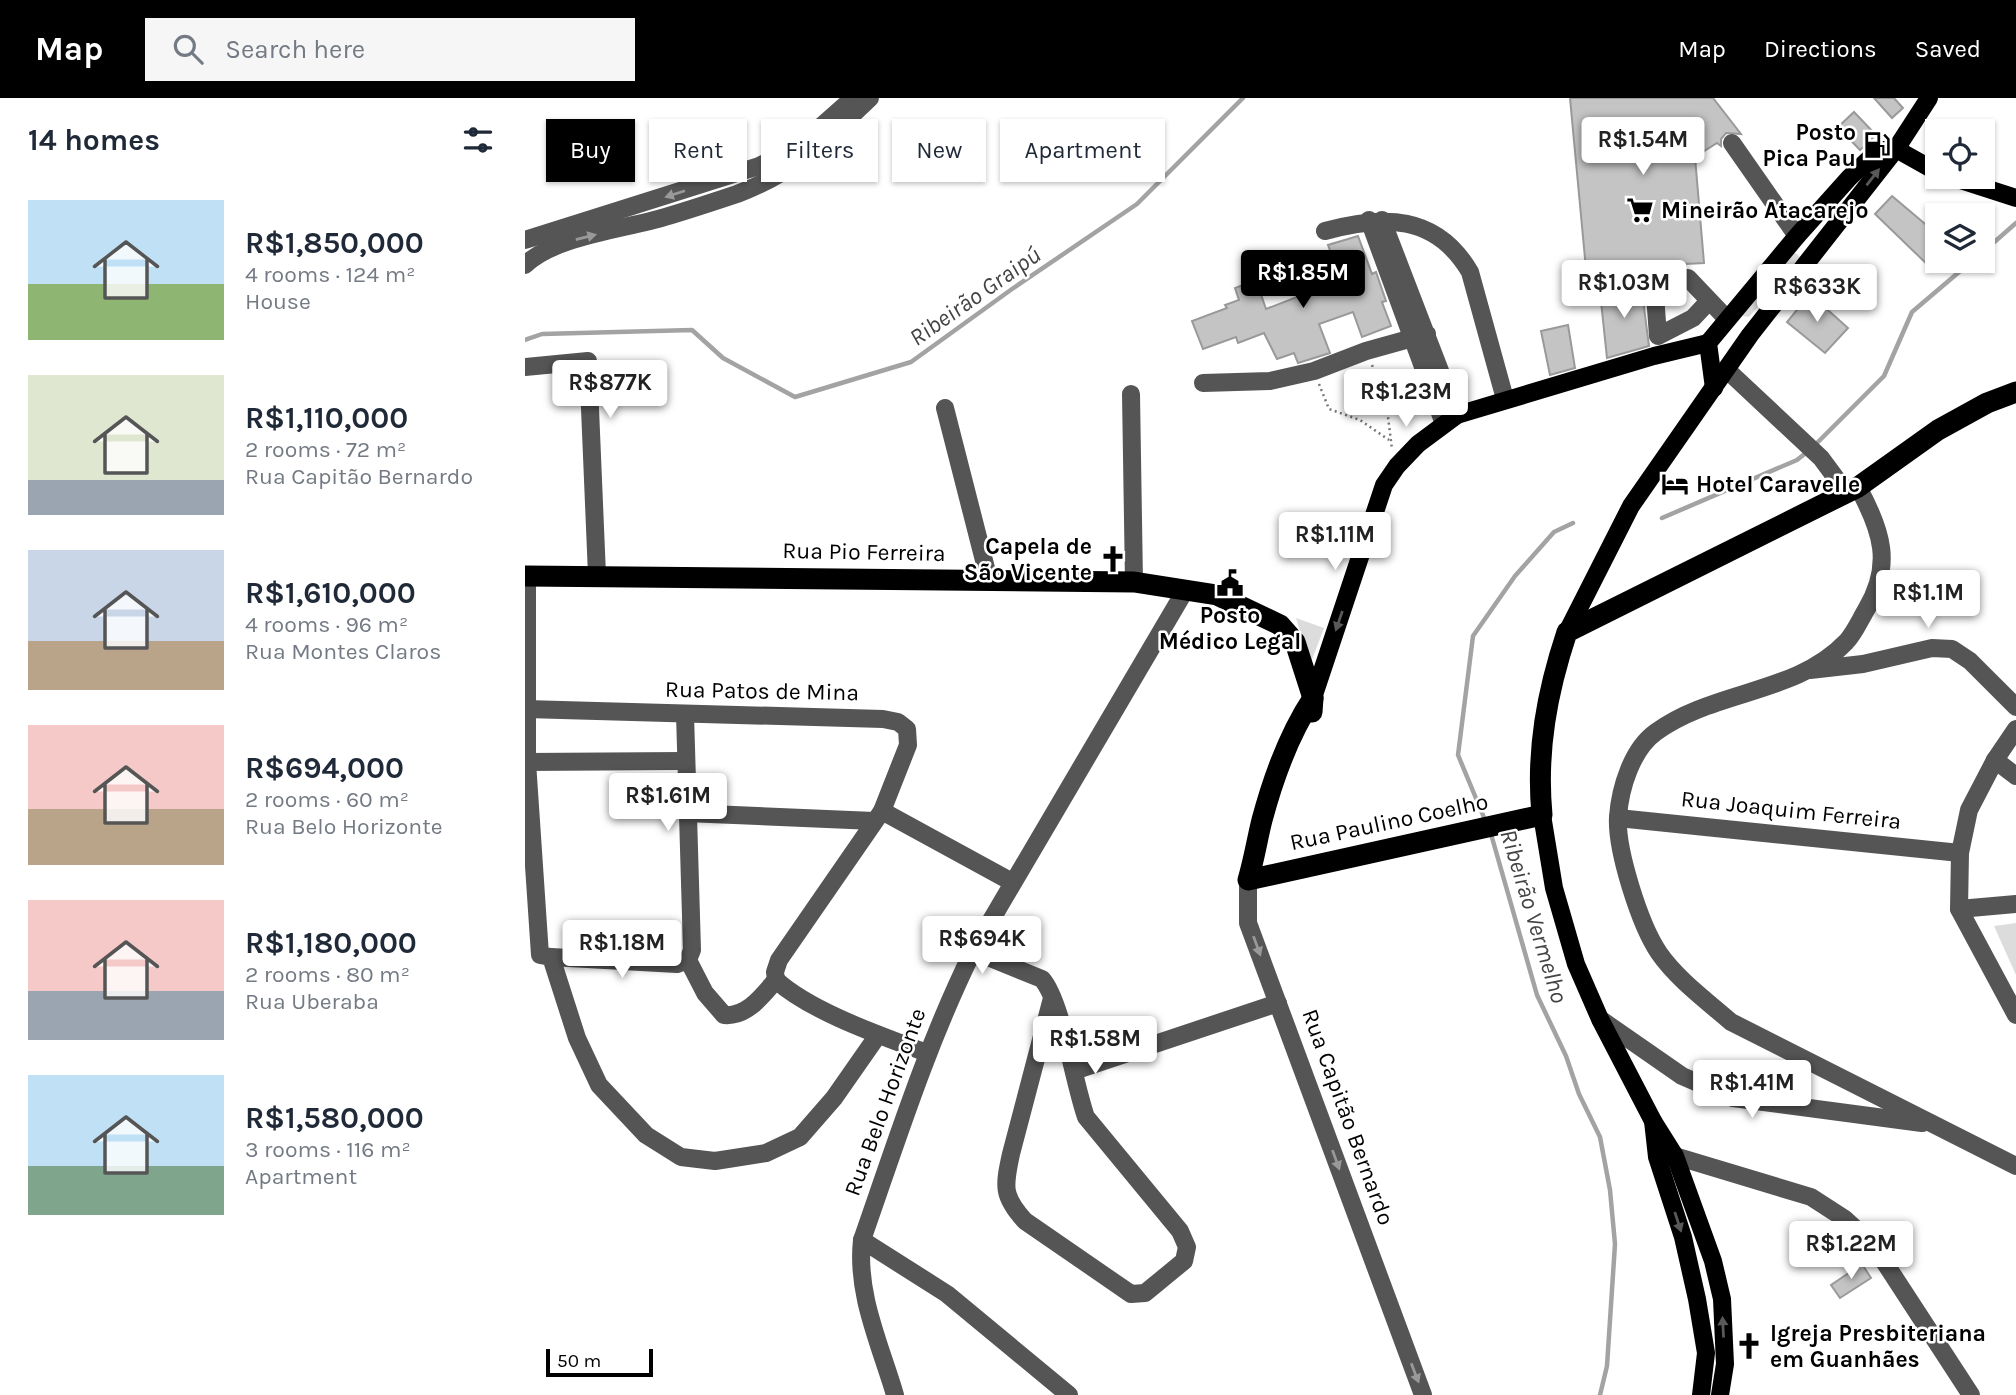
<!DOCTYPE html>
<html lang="en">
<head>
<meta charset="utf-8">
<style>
	body { margin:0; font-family:Karla,sans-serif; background:#f6f6f7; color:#1f2937; height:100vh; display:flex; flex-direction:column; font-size:26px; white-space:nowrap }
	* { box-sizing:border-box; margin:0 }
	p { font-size:23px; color:#747a83 }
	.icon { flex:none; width:38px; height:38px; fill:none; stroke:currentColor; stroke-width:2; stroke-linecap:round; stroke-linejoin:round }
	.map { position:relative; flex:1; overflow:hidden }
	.drawer { display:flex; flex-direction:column; background:#fff; width:525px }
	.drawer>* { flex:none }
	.banner { position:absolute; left:21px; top:21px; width:665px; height:63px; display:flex; gap:14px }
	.buttons { position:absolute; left:1400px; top:21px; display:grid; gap:14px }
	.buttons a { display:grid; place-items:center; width:70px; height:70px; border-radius:0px; background:#fff; box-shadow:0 2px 5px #0004; font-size:35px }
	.scale { position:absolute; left:21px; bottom:18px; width:107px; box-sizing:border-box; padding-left:7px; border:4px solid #000; border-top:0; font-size:19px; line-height:24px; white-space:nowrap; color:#000; -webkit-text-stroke:5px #fff; paint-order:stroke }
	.price { position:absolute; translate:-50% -60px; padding:0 16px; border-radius:7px; background:#fff; color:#222; font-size:23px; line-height:46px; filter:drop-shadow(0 2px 4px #0008) }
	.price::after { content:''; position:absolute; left:50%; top:42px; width:21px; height:16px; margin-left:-10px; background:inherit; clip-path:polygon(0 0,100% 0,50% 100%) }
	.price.current { background:#000; color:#fff }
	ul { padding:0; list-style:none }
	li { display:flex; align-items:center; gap:21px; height:175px; padding:0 28px }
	li span { display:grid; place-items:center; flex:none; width:196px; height:140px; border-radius:0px; color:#555 }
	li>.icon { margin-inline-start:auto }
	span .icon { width:84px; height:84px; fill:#fffc; stroke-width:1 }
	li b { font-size:30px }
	h2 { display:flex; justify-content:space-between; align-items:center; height:84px; padding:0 28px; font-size:30px }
	.tag { padding:0 24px; border-radius:0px; background:#fff; box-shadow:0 2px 5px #0004; font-size:24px; line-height:63px }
	.tag.current { background:#000; color:#fff }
	header { display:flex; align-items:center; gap:42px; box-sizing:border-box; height:98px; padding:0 35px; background:#000; color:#fff }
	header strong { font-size:33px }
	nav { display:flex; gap:38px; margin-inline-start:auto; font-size:24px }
	.search { width:490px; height:63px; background:#f6f6f7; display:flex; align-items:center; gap:18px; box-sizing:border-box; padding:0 24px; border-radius:0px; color:#747a83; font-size:26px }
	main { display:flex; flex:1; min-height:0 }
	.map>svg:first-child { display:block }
</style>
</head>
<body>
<header>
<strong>Map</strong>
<div class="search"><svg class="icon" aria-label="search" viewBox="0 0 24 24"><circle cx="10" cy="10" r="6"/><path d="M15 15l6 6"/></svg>Search here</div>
<nav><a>Map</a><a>Directions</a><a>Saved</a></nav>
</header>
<main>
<section class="drawer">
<h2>14 homes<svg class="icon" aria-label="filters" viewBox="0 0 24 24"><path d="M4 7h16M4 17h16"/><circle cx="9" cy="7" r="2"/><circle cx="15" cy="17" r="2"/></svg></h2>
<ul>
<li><span style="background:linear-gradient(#bfe0f5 60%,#8fb573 0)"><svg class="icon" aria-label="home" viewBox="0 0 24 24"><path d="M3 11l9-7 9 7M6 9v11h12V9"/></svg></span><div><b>R$1,850,000</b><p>4 rooms · 124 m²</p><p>House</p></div></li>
<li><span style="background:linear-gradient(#dfe7d0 75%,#9aa5b1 0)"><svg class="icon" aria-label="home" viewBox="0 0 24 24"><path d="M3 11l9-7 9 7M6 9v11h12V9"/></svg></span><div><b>R$1,110,000</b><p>2 rooms · 72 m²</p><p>Rua Capitão Bernardo</p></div></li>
<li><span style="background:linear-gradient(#c9d6e8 65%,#b9a48a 0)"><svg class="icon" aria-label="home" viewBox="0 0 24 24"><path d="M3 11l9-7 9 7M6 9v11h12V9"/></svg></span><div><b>R$1,610,000</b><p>4 rooms · 96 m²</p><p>Rua Montes Claros</p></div></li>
<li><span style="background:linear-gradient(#f6c9c9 60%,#b9a48a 0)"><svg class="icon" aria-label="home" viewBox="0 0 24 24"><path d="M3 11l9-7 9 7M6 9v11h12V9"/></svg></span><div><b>R$694,000</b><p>2 rooms · 60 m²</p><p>Rua Belo Horizonte</p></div></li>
<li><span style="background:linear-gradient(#f6c9c9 65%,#9aa5b1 0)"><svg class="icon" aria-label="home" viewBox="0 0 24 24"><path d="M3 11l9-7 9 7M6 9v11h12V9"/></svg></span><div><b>R$1,180,000</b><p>2 rooms · 80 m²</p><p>Rua Uberaba</p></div></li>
<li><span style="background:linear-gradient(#bfe0f5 65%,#7fa58c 0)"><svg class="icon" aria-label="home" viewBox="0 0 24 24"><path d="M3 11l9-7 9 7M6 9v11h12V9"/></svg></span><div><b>R$1,580,000</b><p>3 rooms · 116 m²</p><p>Apartment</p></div></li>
</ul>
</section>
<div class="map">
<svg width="1491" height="1297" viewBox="0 0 1491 1297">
	<rect width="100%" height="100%" fill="#fff"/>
	<g fill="#dcdcdc">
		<path d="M1268 153 1275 159 1224 219 1218 218 1217 211Z"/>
		<path d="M771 520 799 530 785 567Z"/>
		<path d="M1491 825V877L1469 828Z"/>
	</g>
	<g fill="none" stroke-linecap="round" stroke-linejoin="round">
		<g stroke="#a3a3a3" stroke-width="4.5">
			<path d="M1458 154 1491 125"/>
			<path d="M0 242 17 236 167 232 198 260 270 299 386 264 487 191 612 106 718 0"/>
			<path d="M1289 348 1359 278 1387 214 1447 163"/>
			<path d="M1137 420 1272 362 1282 354"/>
			<path d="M960 722 933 657 948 538 990 478 1029 434 1048 425"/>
			<path d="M966 736 1012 897 1041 958 1054 996 1075 1039 1085 1092 1090 1146 1082 1268 1075 1297"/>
		</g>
	</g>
	<g fill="#c4c4c4" stroke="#999" stroke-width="2">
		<path d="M1045 0H1188L1216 36 1201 35 1196 41V48L1192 45 1170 59 1179 165 1061 171Z"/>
		<path d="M1349 0H1369L1378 10 1367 20Z"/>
		<path d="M1329 14 1351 37 1335 52 1313 29Z"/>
		<path d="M1367 98 1412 136V165L1407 171 1350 116Z"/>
		<path d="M833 138 847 176 851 174 861 203 857 204 866 228 837 239 828 214 794 226 805 255 773 265 769 255 752 261 739 235 713 245 711 239 678 251 667 223 702 210 700 207 714 202 710 190 731 182 741 211 816 182 803 147Z"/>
		<path d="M1116 186 1124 248 1082 260 1075 194Z"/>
		<path d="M1285 196 1323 230 1300 255 1262 224Z"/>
		<path d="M1043 227 1050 270 1025 277 1016 233Z"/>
		<path d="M1337 1166 1346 1180 1315 1200 1306 1187Z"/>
	</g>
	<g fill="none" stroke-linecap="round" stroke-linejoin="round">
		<g stroke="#777" stroke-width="2.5" stroke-dasharray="2 3.5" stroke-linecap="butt">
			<path d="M847 267 861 303 867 351"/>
			<path d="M794 286 804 311 835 322 864 342"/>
		</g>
		<g stroke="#555" stroke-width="18">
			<path d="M1207 45 1272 138"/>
			<path d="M844 122 919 326"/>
			<path d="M857 122 932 317"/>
			<path d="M800 133C858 117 911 116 945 174L980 301"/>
			<path d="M0 142 234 68 274 48 326 2"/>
			<path d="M0 167C29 138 101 131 140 119 164 112 188 104 212 96 271 74 300 43 345 0"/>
			<path d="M1184 203 1168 220 1133 238 1129 183 1163 180 1202 221"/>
			<path d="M0 269 63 263 72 477"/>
			<path d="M1202 272 1296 360 1322 395"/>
			<path d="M678 285 745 283 789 273 841 253 902 236"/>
			<path d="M606 296 609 484"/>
			<path d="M420 310 464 482"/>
			<path d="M1333 389C1357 433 1368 467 1341 512 1335 522 1329 536 1321 544 1272 596 1188 592 1131 634 1107 651 1095 690 1093 719 1091 752 1115 827 1134 855 1152 881 1182 903 1206 924L1491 1068"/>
			<path d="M2 478V664L15 857 26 859 52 940 74 987 121 1037 156 1059 190 1063 241 1055 275 1039 309 1000 353 937"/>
			<path d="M1285 572 1338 566 1407 550 1427 551 1445 563 1491 609"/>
			<path d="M1 611 358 621 373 624 382 631 383 647 357 713 254 862 250 874 251 882"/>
			<path d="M160 616 167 852 163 862"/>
			<path d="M1491 631 1470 662 1444 712 1435 755 1434 811 1491 917"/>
			<path d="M1470 662 1491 678"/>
			<path d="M0 664 160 663"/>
			<path d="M357 713 487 784"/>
			<path d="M161 715 349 723"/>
			<path d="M1093 720 1435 755"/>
			<path d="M723 782V825L898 1297"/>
			<path d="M1434 811 1491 806"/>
			<path d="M448 853 517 881C537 904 549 986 561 1019L655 1133 662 1149 659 1163 620 1195 606 1196 500 1123C477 1098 479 1088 486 1056L527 900"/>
			<path d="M26 859 152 866 163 862"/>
			<path d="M163 862 180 895 199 917C222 919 237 898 251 882"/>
			<path d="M251 882C286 914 357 938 402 955"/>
			<path d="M1075 921 1157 978 1208 1000 1397 1025"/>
			<path d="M549 973 753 905"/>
			<path d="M1139 1059 1150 1058 1286 1099 1320 1121 1349 1148 1446 1297"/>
			<path d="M337 1142 422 1196 544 1297"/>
			<path d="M370 1297C355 1246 331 1196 337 1142 371 1045 402 946 448 853L661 491"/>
		</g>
		<g stroke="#000" stroke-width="18">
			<path d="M1371 51 1412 74"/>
			<path d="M1426 79 1491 100"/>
			<path d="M1189 290 1183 245 1272 138 1324 80 1346 59 1359 52 1371 51"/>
			<path d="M1042 534 1106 408 1225 237 1371 51 1404 0"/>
			<path d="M788 600 859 387 872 368 893 346 932 317 1129 258 1183 245"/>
			<path d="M1017 717 1029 790 1051 866 1075 921 1128 1023 1150 1058 1188 1163 1197 1201 1200 1266 1195 1297"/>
			<path d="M1128 1023 1132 1059 1158 1139 1172 1201 1181 1255 1176 1297"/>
		</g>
		<g stroke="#000" stroke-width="21">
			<path d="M0 478 609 484 692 497 755 527 770 544 788 600 787 614"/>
			<path d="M788 600C764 636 748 681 737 722 732 742 729 762 723 782L1017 717C1011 653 1022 594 1042 534L1333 389 1413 332 1462 305 1491 294"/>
		</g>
	</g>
	<defs><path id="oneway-solid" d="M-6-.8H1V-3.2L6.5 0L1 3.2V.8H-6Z" transform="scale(1.75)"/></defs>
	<g fill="#595959">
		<use href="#oneway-solid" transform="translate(1348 79) rotate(-52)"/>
		<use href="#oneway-solid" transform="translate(814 523) rotate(109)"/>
		<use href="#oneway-solid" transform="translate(1153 1124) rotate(72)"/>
		<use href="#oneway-solid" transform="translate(1198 1229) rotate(-93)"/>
	</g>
	<g fill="#999">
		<use href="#oneway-solid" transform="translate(150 96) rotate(162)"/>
		<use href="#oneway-solid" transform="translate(61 139) rotate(-14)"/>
		<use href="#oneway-solid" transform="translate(732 848) rotate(70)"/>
		<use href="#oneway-solid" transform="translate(811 1062) rotate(70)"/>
		<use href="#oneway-solid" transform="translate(890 1275) rotate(69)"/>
	</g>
	<defs>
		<symbol id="fuel-bare" viewBox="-9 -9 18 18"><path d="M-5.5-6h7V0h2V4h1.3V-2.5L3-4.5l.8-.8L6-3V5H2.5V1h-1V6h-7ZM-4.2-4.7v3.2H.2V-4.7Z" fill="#000" stroke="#fff" stroke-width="2.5" paint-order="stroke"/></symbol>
		<symbol id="supermarket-bare" viewBox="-9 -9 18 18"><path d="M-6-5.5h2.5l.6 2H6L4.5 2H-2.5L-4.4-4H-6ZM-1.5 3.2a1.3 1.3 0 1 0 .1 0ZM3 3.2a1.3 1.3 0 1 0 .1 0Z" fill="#000" stroke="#fff" stroke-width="2.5" paint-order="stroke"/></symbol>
		<symbol id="hotel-bare" viewBox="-9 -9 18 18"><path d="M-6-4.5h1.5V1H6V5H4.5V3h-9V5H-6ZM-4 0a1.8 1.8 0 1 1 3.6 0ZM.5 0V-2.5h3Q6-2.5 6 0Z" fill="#000" stroke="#fff" stroke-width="2.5" paint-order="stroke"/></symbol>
		<symbol id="church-bare" viewBox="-9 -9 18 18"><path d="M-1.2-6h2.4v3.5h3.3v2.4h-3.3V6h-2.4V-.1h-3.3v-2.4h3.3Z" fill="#000" stroke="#fff" stroke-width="2.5" paint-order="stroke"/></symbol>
		<symbol id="civic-bare" viewBox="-9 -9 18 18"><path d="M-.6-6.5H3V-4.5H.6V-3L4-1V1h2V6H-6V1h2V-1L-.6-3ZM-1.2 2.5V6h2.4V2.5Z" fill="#000" stroke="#fff" stroke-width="2.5" paint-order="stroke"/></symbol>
	</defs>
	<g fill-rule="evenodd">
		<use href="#fuel-bare" x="1333" y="28" width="38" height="38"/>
		<use href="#supermarket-bare" x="1096" y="93" width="38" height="38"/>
		<use href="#hotel-bare" x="1131" y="367" width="38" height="38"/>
		<use href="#church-bare" x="569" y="442" width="38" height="38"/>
		<use href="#civic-bare" x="686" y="466" width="38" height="38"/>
		<use href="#church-bare" x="1205" y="1229" width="38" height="38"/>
	</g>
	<g text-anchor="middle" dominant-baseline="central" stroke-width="5" stroke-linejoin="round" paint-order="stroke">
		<g font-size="23" font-weight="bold" fill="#000" stroke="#fff" text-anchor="start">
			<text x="1331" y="34" text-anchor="end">Posto<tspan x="1331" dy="26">Pica Pau</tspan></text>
			<text x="1136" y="112">Mineirão Atacarejo</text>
			<text x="1171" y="386">Hotel Caravelle</text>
			<text x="567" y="448" text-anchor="end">Capela de<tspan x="567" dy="26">São Vicente</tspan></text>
			<text x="705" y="517" text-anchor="middle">Posto<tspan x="705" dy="26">Médico Legal</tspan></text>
			<text x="1245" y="1235">Igreja Presbiteriana<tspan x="1245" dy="26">em Guanhães</tspan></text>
		</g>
		<g font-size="23" fill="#000" stroke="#fff">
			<text transform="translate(339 454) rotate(1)">Rua Pio Ferreira</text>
			<text transform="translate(237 593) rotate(1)">Rua Patos de Mina</text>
			<text transform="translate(1266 712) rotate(6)">Rua Joaquim Ferreira</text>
			<text transform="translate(864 724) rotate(-12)">Rua Paulino Coelho</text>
			<text transform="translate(360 1004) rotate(-70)">Rua Belo Horizonte</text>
			<text transform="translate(823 1019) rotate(70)">Rua Capitão Bernardo</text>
		</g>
		<g font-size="24" font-style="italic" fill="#444" stroke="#fff">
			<text transform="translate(450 198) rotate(-35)">Ribeirão Graipú</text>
			<text transform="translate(1009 818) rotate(73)">Ribeirão Vermelho</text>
		</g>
	</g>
</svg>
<div class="buttons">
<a><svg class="icon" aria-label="locate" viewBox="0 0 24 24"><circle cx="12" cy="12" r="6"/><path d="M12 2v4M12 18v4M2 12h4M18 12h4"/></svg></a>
<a><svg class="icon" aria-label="layers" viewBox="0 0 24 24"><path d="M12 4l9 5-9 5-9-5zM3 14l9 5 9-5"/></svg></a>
</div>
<div class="scale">50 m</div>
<b class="price" style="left:1118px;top:79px">R$1.54M</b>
<b class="price current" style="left:778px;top:212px">R$1.85M</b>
<b class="price" style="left:1099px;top:222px">R$1.03M</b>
<b class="price" style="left:1292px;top:226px">R$633K</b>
<b class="price" style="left:85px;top:322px">R$877K</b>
<b class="price" style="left:881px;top:331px">R$1.23M</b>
<b class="price" style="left:810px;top:474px">R$1.11M</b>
<b class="price" style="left:1403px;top:532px">R$1.1M</b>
<b class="price" style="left:143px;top:735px">R$1.61M</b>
<b class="price" style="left:457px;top:878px">R$694K</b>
<b class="price" style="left:97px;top:882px">R$1.18M</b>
<b class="price" style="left:570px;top:978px">R$1.58M</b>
<b class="price" style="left:1227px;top:1022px">R$1.41M</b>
<b class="price" style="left:1326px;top:1183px">R$1.22M</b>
<div class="banner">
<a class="tag current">Buy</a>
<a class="tag">Rent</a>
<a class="tag">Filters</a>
<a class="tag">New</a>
<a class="tag">Apartment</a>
</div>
</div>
</main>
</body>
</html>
